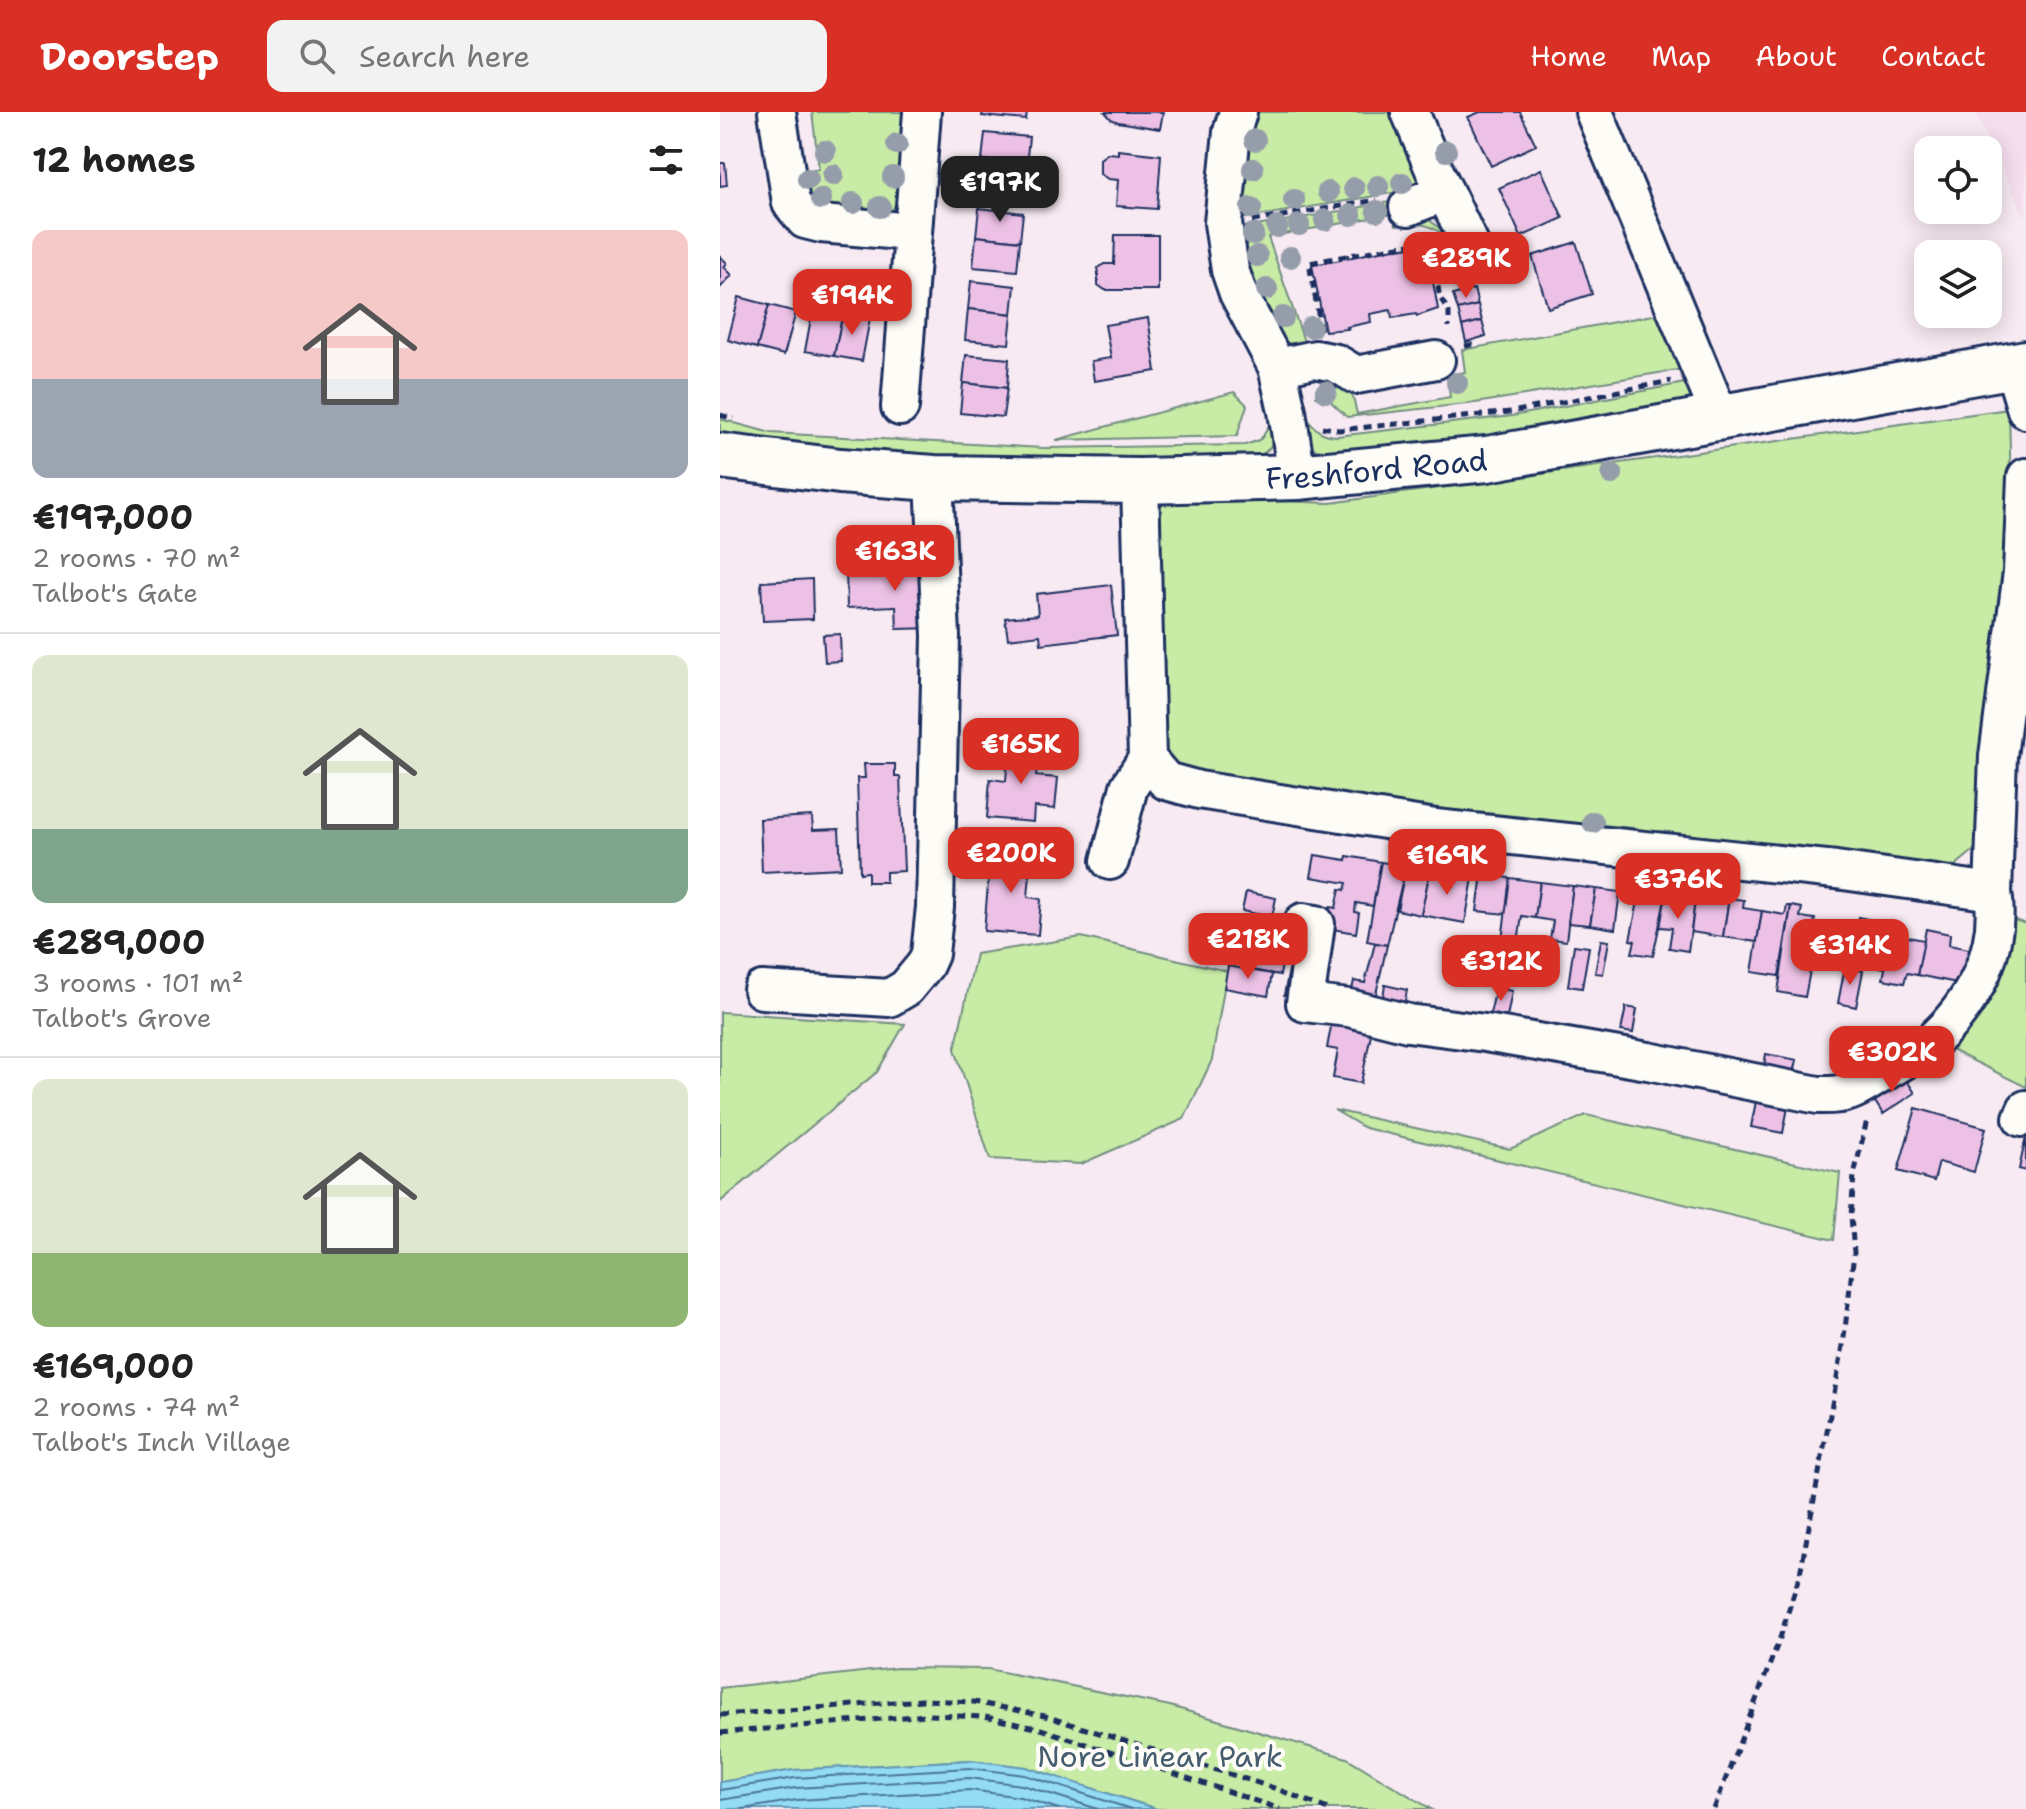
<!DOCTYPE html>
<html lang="en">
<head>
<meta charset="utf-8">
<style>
	body { margin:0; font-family:"Shantell Sans",sans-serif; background:#f2f2f2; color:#222; height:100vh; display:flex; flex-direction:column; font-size:30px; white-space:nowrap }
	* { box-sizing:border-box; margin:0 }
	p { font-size:26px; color:#767676 }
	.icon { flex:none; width:44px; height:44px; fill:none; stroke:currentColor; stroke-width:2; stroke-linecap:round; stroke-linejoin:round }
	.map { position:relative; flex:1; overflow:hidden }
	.side { display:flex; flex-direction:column; background:#fff; width:720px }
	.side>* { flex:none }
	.fabs { position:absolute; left:1194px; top:24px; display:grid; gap:16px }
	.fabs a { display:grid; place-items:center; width:88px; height:88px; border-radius:16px; background:#fff; box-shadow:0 4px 20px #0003; font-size:40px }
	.price { position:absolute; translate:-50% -68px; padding:0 18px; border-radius:16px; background:#d93025; color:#fff; font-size:26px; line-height:52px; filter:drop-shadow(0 2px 4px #0008) }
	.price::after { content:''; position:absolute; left:50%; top:48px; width:24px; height:18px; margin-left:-12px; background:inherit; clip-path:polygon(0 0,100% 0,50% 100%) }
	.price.on { background:#222; color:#fff }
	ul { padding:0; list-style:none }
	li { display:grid; align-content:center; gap:16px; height:424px; padding:0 32px }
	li+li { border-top:2px solid #e0e0e0 }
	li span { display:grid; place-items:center; height:248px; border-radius:16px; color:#555 }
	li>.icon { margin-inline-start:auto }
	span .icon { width:144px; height:144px; fill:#fffc; stroke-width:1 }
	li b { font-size:34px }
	h2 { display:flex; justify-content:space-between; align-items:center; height:96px; padding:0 32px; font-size:34px }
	header { display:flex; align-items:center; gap:48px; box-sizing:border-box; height:112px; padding:0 40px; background:#d93025; color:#fff }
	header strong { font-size:38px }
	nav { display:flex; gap:44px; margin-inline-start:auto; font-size:28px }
	.search { width:560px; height:72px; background:#f2f2f2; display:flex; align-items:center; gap:20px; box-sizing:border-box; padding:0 28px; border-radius:16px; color:#767676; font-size:30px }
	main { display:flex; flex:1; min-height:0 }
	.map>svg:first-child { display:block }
</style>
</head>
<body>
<header>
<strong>Doorstep</strong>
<div class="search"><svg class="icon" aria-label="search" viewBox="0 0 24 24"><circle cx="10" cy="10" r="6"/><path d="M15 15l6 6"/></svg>Search here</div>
<nav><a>Home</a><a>Map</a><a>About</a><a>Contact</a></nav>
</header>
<main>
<section class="side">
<h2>12 homes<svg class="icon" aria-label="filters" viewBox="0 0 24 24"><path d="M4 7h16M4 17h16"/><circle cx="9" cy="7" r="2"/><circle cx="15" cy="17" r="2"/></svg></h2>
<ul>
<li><span style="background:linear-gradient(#f6c9c9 60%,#9aa5b1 0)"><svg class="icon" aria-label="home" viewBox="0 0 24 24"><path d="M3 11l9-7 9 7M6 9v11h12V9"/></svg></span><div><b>€197,000</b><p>2 rooms · 70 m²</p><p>Talbot's Gate</p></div></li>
<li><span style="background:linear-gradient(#dfe7d0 70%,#7fa58c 0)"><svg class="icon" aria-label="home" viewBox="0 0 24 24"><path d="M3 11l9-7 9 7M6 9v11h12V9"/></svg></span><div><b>€289,000</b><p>3 rooms · 101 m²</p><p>Talbot's Grove</p></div></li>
<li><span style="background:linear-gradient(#dfe7d0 70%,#8fb573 0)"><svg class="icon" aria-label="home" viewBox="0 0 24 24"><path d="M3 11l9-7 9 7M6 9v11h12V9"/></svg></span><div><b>€169,000</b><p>2 rooms · 74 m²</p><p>Talbot's Inch Village</p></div></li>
</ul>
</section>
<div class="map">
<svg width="1306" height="1697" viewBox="0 0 1306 1697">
	<rect width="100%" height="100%" fill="#f8eaf2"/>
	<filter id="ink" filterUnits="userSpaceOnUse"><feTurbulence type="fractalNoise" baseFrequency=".0125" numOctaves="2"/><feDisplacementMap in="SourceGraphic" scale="16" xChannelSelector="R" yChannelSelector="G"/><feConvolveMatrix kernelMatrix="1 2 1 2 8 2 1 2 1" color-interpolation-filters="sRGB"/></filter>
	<g filter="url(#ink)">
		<path fill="#f5deee" d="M1255 0H1306V106Z"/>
		<g fill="#c8eba5" stroke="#728d82" stroke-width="2">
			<path d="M92 0H187L179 86 170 102 159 104 86 91 78 61 99 57Z"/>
			<path d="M533 0H676L700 63C697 76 690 77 678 80L520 107 527 23Z"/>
			<path d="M680 88C700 104 721 111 734 134 715 112 704 110 676 113L672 102 548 125 586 235 568 231 554 219 523 150 520 117Z"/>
			<path d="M939 202 963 257 755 291 627 305 608 287 596 285V277L617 275 626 271 632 280 637 302 730 285 727 263 745 260 742 238Z"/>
			<path d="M970 270 979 294 723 337 601 342 590 333 583 306H587C595 318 602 323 617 324L792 304Z"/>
			<path d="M514 280 527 293 517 324 336 328Z"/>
			<path d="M1289 297 1292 425 1260 728 1254 738 1235 754 1237 758 1147 750 941 719 935 726H923L912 716 873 712 727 707 722 697 702 693 693 702 475 666 443 649 439 620V384L610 391Z"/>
			<path d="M0 307 51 321 323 336 525 333C550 326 540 324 553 307 554 329 556 335 535 347L337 355 0 327Z"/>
			<path d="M1286 805 1306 812V975L1223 934Z"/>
			<path d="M361 825 507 859 492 948 464 1007 361 1052 270 1047 235 937 256 842Z"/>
			<path d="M0 900 185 912 157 960 0 1090Z"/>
			<path d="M614 998 790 1037 866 1003 1120 1061 1114 1128 645 1016Z"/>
			<path d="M177 1556 268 1557 450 1594 627 1646 711 1697H437L306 1655 250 1648 74 1658 0 1670V1576Z"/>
		</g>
		<path fill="#93dcf4" stroke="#6397b8" stroke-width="2" d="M250 1648 306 1655 437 1697H0V1670L74 1658Z"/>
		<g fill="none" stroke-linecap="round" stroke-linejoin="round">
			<g stroke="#4b749a" stroke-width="2">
				<path d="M0 1678 75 1666 250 1656 305 1663 411 1697"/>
				<path d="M0 1688 76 1676 250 1666 302 1673 378 1697"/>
				<path d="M22 1697 77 1688 250 1678 300 1685 339 1697"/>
			</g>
		</g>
		<g fill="#edc1e6" stroke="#1b2f5e" stroke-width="2">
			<path d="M263 0H307L306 8 262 4Z"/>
			<path d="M385 0H443L440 17 398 10 391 7Z"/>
			<path d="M760 0H800L816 33 771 54 748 5Z"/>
			<path d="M265 21 309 25 306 54 262 48Z"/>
			<path d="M398 38 441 43 437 97 396 94 398 68 388 67 380 62V47L388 41 398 42Z"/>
			<path d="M262 48 306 54 303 83 259 79Z"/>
			<path d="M0 51H5L7 73 0 74Z"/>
			<path d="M821 57 843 106 801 125 779 76Z"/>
			<path d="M259 96 303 101 300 129 256 124Z"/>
			<path d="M395 123H438V178H385L378 173V156L384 152H394Z"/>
			<path d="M256 124 300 129 297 159 253 155Z"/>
			<path d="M856 130 872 182 828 196 812 144Z"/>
			<path d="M706 132 718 197 697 204 696 202 672 206 671 198 650 202 651 210 627 215 628 217 605 219 592 153 621 148 620 145 628 143V146L678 135V137Z"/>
			<path d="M0 144 7 151 4 155 12 163 0 176Z"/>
			<path d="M251 169 295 174 292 202 248 197Z"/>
			<path d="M754 177 758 193 738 198 733 183Z"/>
			<path d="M19 185 49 193 37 236 8 228Z"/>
			<path d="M49 193 76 200 64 243 37 236Z"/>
			<path d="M758 193 762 209 742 214 738 198Z"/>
			<path d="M93 195 123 201 114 244 85 239Z"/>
			<path d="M248 197 292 202 289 232 245 228Z"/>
			<path d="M123 201 150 206 142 249 114 244Z"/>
			<path d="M428 206 436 259 374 269 371 249 391 246 385 213Z"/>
			<path d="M762 209 766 224 746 230 742 214Z"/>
			<path d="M246 243 289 247 287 276 243 271Z"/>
			<path d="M243 271 287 276 283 305 240 301Z"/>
			<path d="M213 455 215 516 177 517 176 494 127 496 126 457Z"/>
			<path d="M92 467 93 507 43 509 41 470Z"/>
			<path d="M391 473 397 523 321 532 320 523 288 527 285 506 318 503 316 482Z"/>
			<path d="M120 522 121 549 105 550 103 523Z"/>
			<path d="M289 628 319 631 316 664 338 666 335 697 314 695 313 710 267 706 270 667 286 669Z"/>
			<path d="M144 652H175V665H180L184 759 166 760V770H148V760L140 761 137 666H145Z"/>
			<path d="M92 704 93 718 119 717 121 756 42 760 40 707Z"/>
			<path d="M271 737 312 740 308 785 321 787 318 823 264 819Z"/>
			<path d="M595 743 626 748 627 744 661 750 653 794 636 791 635 800 639 801 636 821 606 816 610 795 616 796 620 777 625 778 627 771 591 765Z"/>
			<path d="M661 750 686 754 667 833 647 829Z"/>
			<path d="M686 754 710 759 701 803 677 798Z"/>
			<path d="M710 759 753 766 745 811 701 803Z"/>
			<path d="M762 762 790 766 786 802 757 799Z"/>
			<path d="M790 766 820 770 815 806 802 804 798 830 782 828Z"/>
			<path d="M820 770 853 774 846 829 830 827 833 809 815 806Z"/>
			<path d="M853 774 876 777 870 813 848 811Z"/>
			<path d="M931 776 947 778 933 844 912 841 915 829 910 828 920 780 930 781Z"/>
			<path d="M876 777 900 780 895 817 870 813Z"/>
			<path d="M947 778 951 779 950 785 975 789 968 839 949 836 952 816 940 815Z"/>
			<path d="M526 780 556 786 552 805 522 799Z"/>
			<path d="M991 783 1009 786 1003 825 971 820 975 789 990 791Z"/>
			<path d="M1009 786 1024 788 1023 796 1042 799 1037 830 1003 825Z"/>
			<path d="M1067 794H1071L1059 864 1032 860 1042 799 1065 803Z"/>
			<path d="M1071 794 1082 796 1080 805 1095 807 1090 838H1094L1085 885 1058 880Z"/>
			<path d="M1138 805 1157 809 1155 818 1172 822 1165 856 1129 849Z"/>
			<path d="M1206 817 1230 822 1229 833 1254 838 1247 873 1197 863Z"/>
			<path d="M1172 822 1204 828 1197 863 1187 861 1184 871 1163 867Z"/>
			<path d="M881 828 889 829 883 862 875 861Z"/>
			<path d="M655 831 667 833 653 895 629 891 634 869 645 871Z"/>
			<path d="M854 833 869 835 862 876 848 874Z"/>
			<path d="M534 843 563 848 560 863 531 858Z"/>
			<path d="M508 854 552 862 548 884 504 876Z"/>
			<path d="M1125 855 1143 859 1136 895 1118 891Z"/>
			<path d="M569 858 582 861 577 885 564 883Z"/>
			<path d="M665 873 687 878 683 900 661 896Z"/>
			<path d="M776 876 792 879 787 905 770 902Z"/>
			<path d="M906 895 917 897 913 921 901 919Z"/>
			<path d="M613 904 653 912 641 971 613 966 618 938 607 936Z"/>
			<path d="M1046 942 1077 948 1073 965 1043 959Z"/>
			<path d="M1182 961 1195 981 1163 1002 1150 982Z"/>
			<path d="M1037 984 1069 990 1063 1021 1031 1015Z"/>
			<path d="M1196 996 1266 1016 1254 1060 1219 1050 1214 1069 1178 1059Z"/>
			<path d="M1306 1025V1059L1299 1057Z"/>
		</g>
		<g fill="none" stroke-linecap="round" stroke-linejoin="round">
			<defs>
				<g id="minor">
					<path d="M57 0 71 91 85 108 101 112 192 120"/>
					<path d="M518 0 512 20 503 111 510 158 518 181 557 255 567 299 577 365"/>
					<path d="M690 0 713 55 758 149"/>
					<path d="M874 0 1000 305"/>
					<path d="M688 95 725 80"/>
					<path d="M1293 254 1306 298"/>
					<path d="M557 255 595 247 616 251 636 263 716 248"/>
					<path d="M180 295 202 0"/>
					<path d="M420 369 427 647 446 669 479 678 715 716 1116 758 1273 780 1278 644 1302 460 1306 365"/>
					<path d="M390 749 409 675 427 647"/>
					<path d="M583 810 596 812 585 891 629 896 688 911 765 921 928 949 1098 983C1133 984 1138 976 1166 959 1181 950 1200 940 1213 928 1254 890 1282 837 1273 780"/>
					<path d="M42 878 169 886 186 876 205 853 210 842 215 795 221 524 214 366"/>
					<path d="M1302 1006 1306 997"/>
				</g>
				<g id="major">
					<path id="s1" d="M0 344 120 359 214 366 420 369 577 365 767 347 1306 251"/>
				</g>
			</defs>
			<use href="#minor" stroke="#1b2f5e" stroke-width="42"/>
			<use href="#major" stroke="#1b2f5e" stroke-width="50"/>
			<g stroke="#1b2f5e" stroke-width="5" stroke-dasharray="8 6" stroke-linecap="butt">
				<path d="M532 109 657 88"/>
				<path d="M601 218 589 151 710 128 720 186 729 199V215"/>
				<path d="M745 234 755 232"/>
				<path d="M0 303 14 307"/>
				<path d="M602 315 619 318 791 300 951 269"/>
				<path d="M0 1603 202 1588 254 1590 325 1604 554 1676 608 1697"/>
				<path d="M0 1621 207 1603 265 1605 321 1617 560 1697"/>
				<path d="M994 1697 1060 1526 1080 1462 1123 1234 1134 1141 1131 1104 1134 1063 1147 1008"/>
			</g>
			<use href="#minor" stroke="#fdfcf7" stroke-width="36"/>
			<use href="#major" stroke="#fdfcf7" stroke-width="44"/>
		</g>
		<g fill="#969daa">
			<circle cx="535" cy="28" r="11"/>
			<circle cx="177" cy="32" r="11"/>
			<circle cx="105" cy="39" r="11"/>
			<circle cx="726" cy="39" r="11"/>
			<circle cx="533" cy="57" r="11"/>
			<circle cx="113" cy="63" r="11"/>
			<circle cx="173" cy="65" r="11"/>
			<circle cx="88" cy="67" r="11"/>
			<circle cx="682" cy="71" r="11"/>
			<circle cx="658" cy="74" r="11"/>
			<circle cx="634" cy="76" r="11"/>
			<circle cx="608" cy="80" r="11"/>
			<circle cx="101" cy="87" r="11"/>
			<circle cx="574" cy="88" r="11"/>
			<circle cx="133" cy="91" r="11"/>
			<circle cx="160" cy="95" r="11"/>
			<circle cx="531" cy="96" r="11"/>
			<circle cx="657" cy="99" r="11"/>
			<circle cx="631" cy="103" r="11"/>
			<circle cx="605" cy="108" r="11"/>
			<circle cx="579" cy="113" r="11"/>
			<circle cx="557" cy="115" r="11"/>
			<circle cx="533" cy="122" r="11"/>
			<circle cx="537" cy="144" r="11"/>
			<circle cx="570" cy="145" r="11"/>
			<circle cx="547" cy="177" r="11"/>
			<circle cx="563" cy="205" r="11"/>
			<circle cx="591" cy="215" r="11"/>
			<circle cx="737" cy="271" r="11"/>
			<circle cx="606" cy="280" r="11"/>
			<circle cx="892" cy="362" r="11"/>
			<circle cx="873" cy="710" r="11"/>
		</g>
	</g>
	<g text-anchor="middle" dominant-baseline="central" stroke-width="8" stroke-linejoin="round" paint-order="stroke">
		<g font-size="30" fill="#1b2f5e" stroke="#fdfcf7">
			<text stroke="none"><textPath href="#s1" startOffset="658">Freshford Road</textPath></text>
		</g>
		<g font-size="30" fill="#465e70" stroke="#fdfcf7">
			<text x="440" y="1644">Nore Linear Park</text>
		</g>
	</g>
</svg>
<div class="fabs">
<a><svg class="icon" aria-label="locate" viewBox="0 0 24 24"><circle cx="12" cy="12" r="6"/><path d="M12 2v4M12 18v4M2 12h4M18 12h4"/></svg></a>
<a><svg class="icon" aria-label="layers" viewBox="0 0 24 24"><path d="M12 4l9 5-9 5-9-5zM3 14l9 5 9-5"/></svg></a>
</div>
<b class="price on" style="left:280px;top:112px">€197K</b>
<b class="price" style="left:746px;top:188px">€289K</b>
<b class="price" style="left:132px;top:225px">€194K</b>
<b class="price" style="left:175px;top:481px">€163K</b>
<b class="price" style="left:301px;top:674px">€165K</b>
<b class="price" style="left:291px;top:783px">€200K</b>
<b class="price" style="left:727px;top:785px">€169K</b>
<b class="price" style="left:958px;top:809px">€376K</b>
<b class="price" style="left:528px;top:869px">€218K</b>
<b class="price" style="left:1130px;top:875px">€314K</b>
<b class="price" style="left:781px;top:891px">€312K</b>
<b class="price" style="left:1172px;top:982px">€302K</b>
</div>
</main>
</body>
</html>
